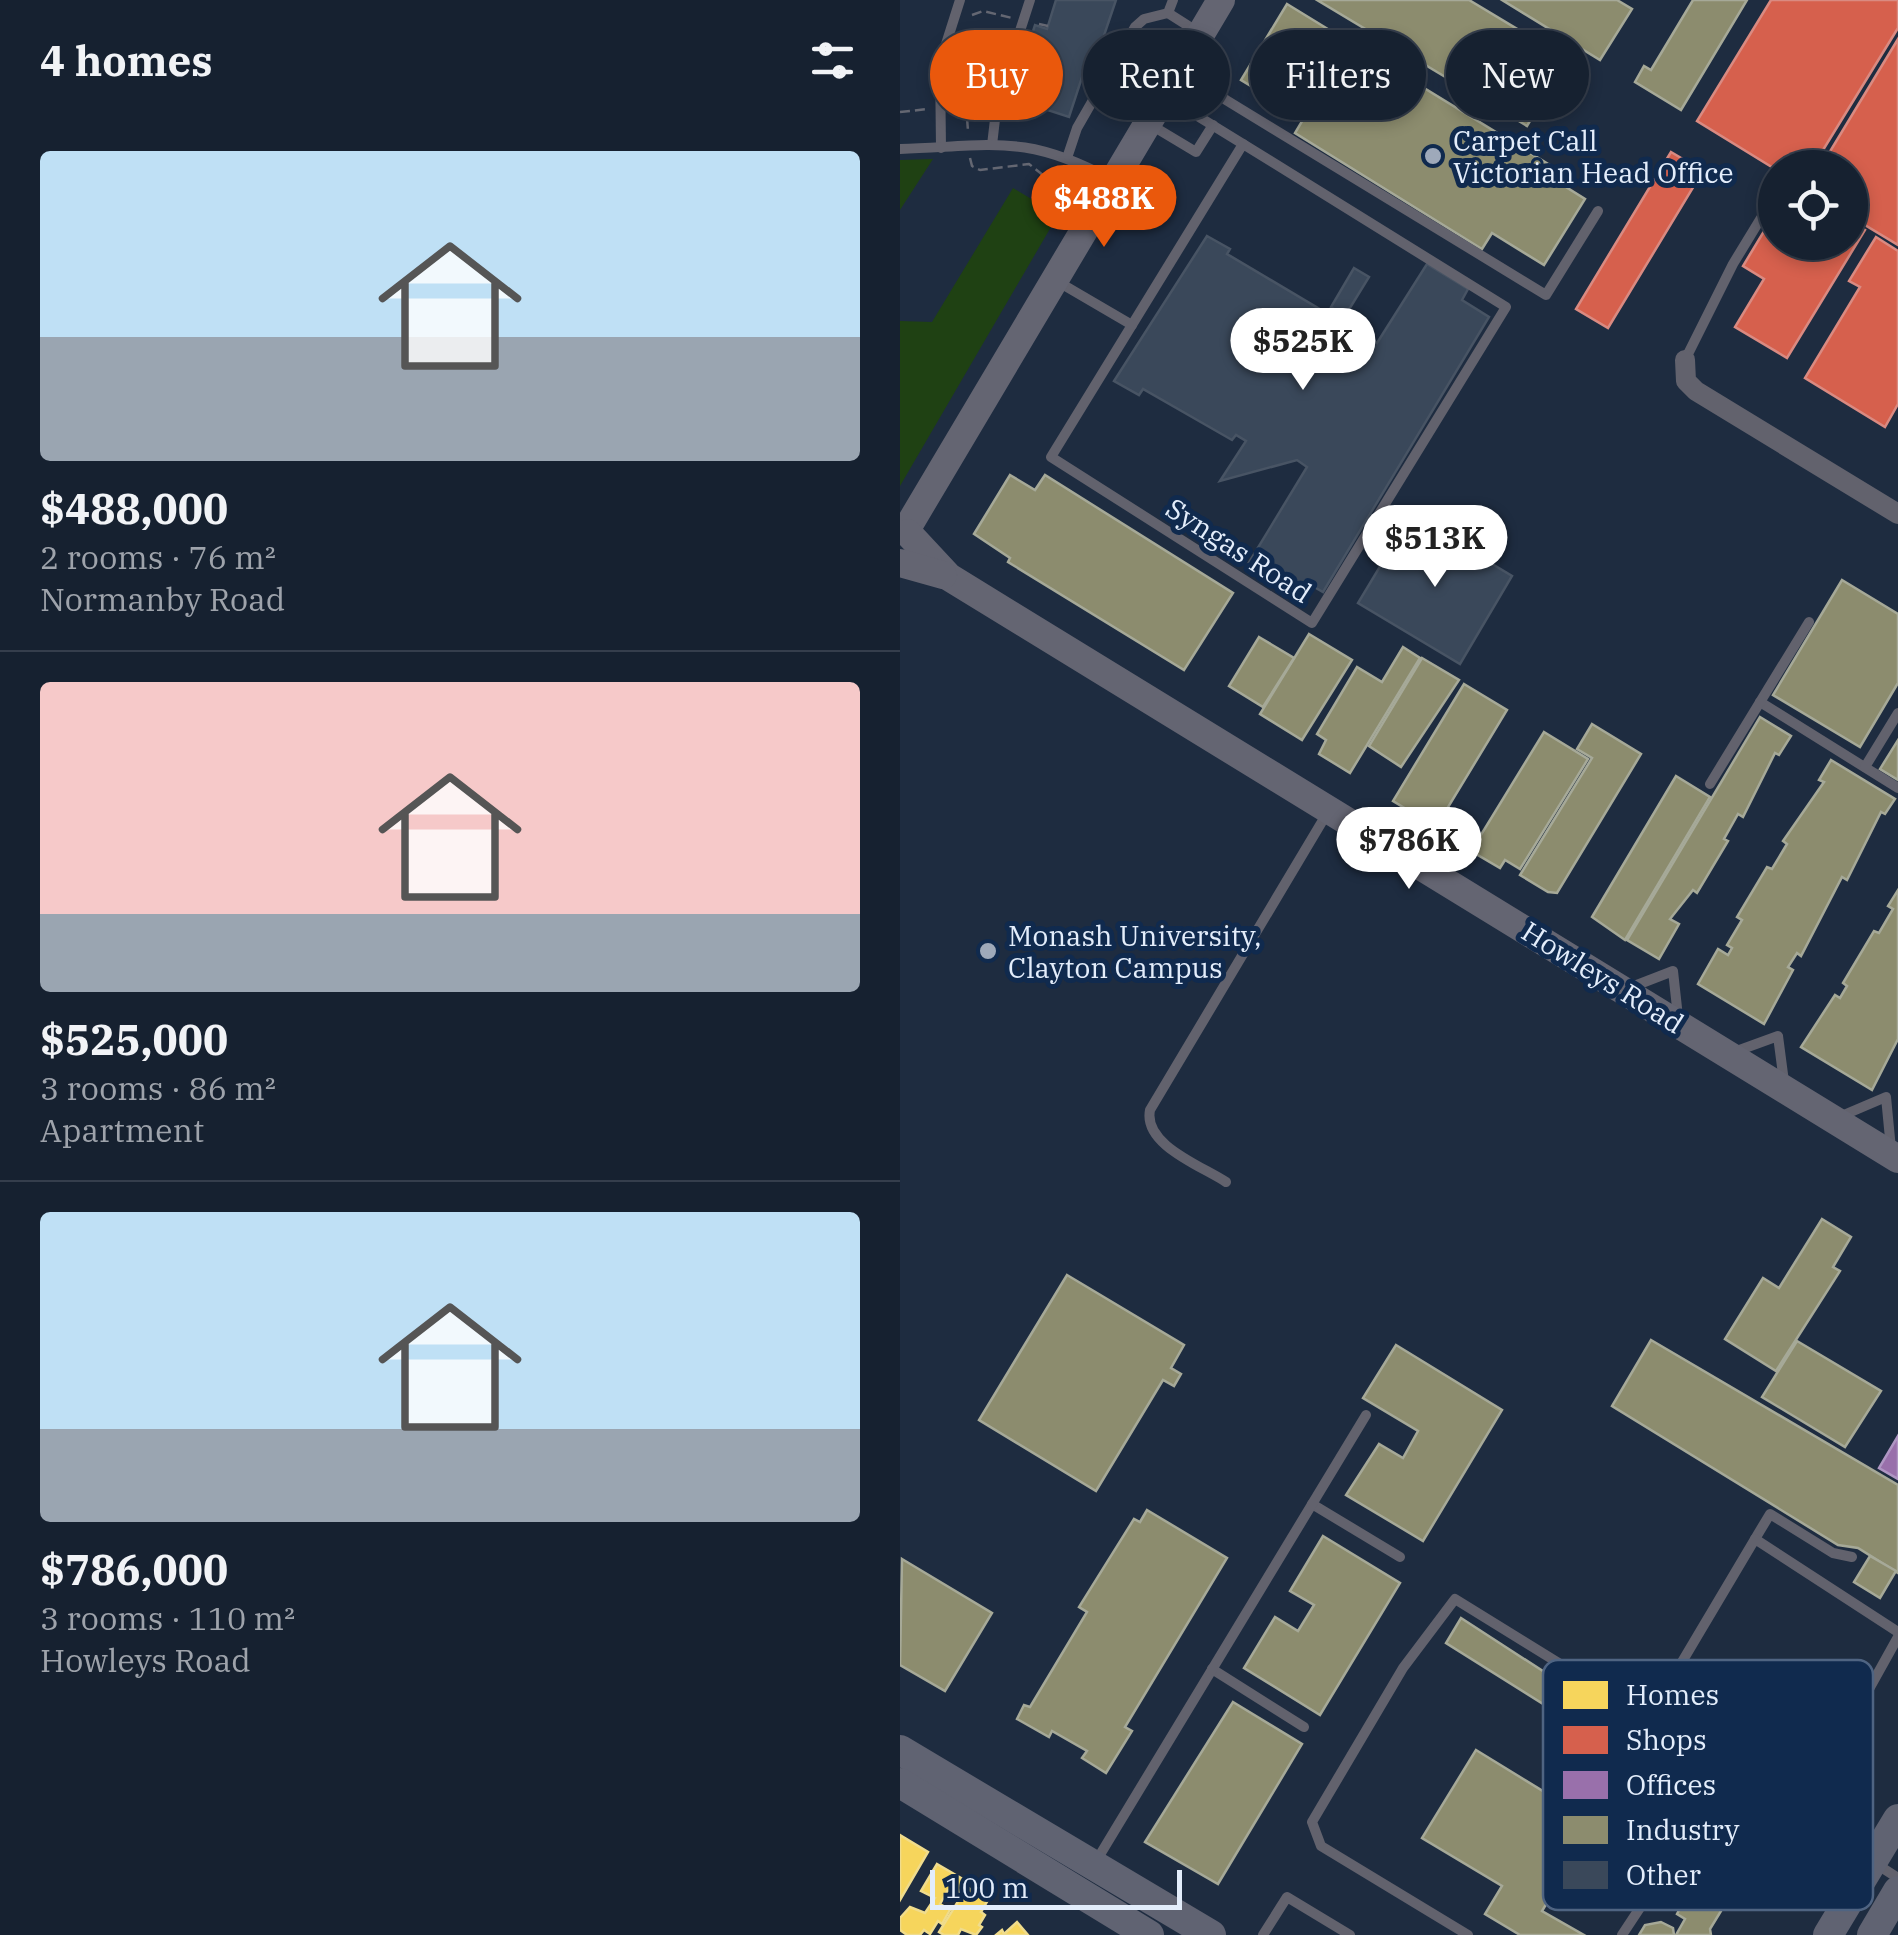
<!DOCTYPE html>
<html lang="en">
<head>
<meta charset="utf-8">
<style>
	body { margin:0; font-family:"IBM Plex Serif",serif; background:#232e3c; color:#f1f3f6; height:100vh; display:flex; flex-direction:column; font-size:38px; white-space:nowrap }
	* { box-sizing:border-box; margin:0 }
	p { font-size:32px; color:#9ea3ab }
	.icon { flex:none; width:55px; height:55px; fill:none; stroke:currentColor; stroke-width:2; stroke-linecap:round; stroke-linejoin:round }
	.map { position:relative; flex:1; overflow:hidden }
	.drawer { display:flex; flex-direction:column; background:#162130; width:900px }
	.drawer>* { flex:none }
	.guide { position:absolute; left:30px; top:30px; width:818px; height:90px; display:flex; gap:20px }
	.controls { position:absolute; left:858px; top:150px; display:grid; gap:20px }
	.controls a { display:grid; place-items:center; width:110px; height:110px; border-radius:50%; background:#162130; box-shadow:0 5px 15px #0003,0 0 0 2px #353e4c; font-size:50px }
	.scale { position:absolute; left:30px; bottom:25px; width:252px; box-sizing:border-box; padding-left:10px; border:5px solid #e3edfb; border-top:0; font-size:28px; line-height:35px; white-space:nowrap; color:#e3edfb; -webkit-text-stroke:8px #102a4e; paint-order:stroke }
	.price { position:absolute; translate:-50% -85px; padding:0 22px; border-radius:35px; background:#fff; color:#222; font-size:32px; line-height:65px; filter:drop-shadow(0 2px 5px #0008) }
	.price::after { content:''; position:absolute; left:50%; top:60px; width:30px; height:22px; margin-left:-15px; background:inherit; clip-path:polygon(0 0,100% 0,50% 100%) }
	.price.on { background:#ea580c; color:#fff }
	ul { padding:0; list-style:none }
	li { display:grid; align-content:center; gap:20px; height:530px; padding:0 40px }
	li+li { border-top:2px solid #353e4c }
	li span { display:grid; place-items:center; height:310px; border-radius:10px; color:#555 }
	li>.icon { margin-inline-start:auto }
	span .icon { width:180px; height:180px; fill:#fffc; stroke-width:1 }
	li b { font-size:42px }
	h2 { display:flex; justify-content:space-between; align-items:center; height:120px; padding:0 40px; font-size:42px }
	.pill { padding:0 35px; border-radius:45px; background:#162130; box-shadow:0 5px 15px #0003,0 0 0 2px #353e4c; font-size:35px; line-height:90px }
	.pill.on { background:#ea580c; color:#fff }
	main { display:flex; flex:1; min-height:0 }
	.map>svg:first-child { display:block }
</style>
</head>
<body>
<main>
<section class="drawer">
<h2>4 homes<svg class="icon" aria-label="filters" viewBox="0 0 24 24"><path d="M4 7h16M4 17h16"/><circle cx="9" cy="7" r="2"/><circle cx="15" cy="17" r="2"/></svg></h2>
<ul>
<li><span style="background:linear-gradient(#bfe0f5 60%,#9aa5b1 0)"><svg class="icon" aria-label="home" viewBox="0 0 24 24"><path d="M3 11l9-7 9 7M6 9v11h12V9"/></svg></span><div><b>$488,000</b><p>2 rooms · 76 m²</p><p>Normanby Road</p></div></li>
<li><span style="background:linear-gradient(#f6c9c9 75%,#9aa5b1 0)"><svg class="icon" aria-label="home" viewBox="0 0 24 24"><path d="M3 11l9-7 9 7M6 9v11h12V9"/></svg></span><div><b>$525,000</b><p>3 rooms · 86 m²</p><p>Apartment</p></div></li>
<li><span style="background:linear-gradient(#bfe0f5 70%,#9aa5b1 0)"><svg class="icon" aria-label="home" viewBox="0 0 24 24"><path d="M3 11l9-7 9 7M6 9v11h12V9"/></svg></span><div><b>$786,000</b><p>3 rooms · 110 m²</p><p>Howleys Road</p></div></li>
</ul>
</section>
<div class="map">
<svg width="998" height="1935" viewBox="0 0 998 1935">
	<rect width="100%" height="100%" fill="#1e2c40"/>
	<g fill="#1f4113">
		<path d="M33 159 0 210V160Z"/>
		<path d="M113 188 158 215 0 486V321L32 322Z"/>
	</g>
	<g fill="#f6d55c" stroke="#f0dc8c" stroke-width="2.5">
		<path d="M0 1835 28 1852 0 1900Z"/>
		<path d="M37 1864 66 1881 57 1895 48 1890 40 1904 50 1910 42 1924 38 1921 30 1934 24 1930 20 1935H7L0 1930V1918L10 1907 25 1913 35 1898 21 1891Z"/>
		<path d="M67 1887 88 1900 81 1912 85 1915 79 1925 82 1927 76 1935 61 1929 58 1935H44L39 1932Z"/>
		<path d="M117 1922 128 1935H96L102 1930 104 1934Z"/>
	</g>
	<g fill="#d6604d" stroke="#da8a81" stroke-width="2.5">
		<path d="M871 0H998V28L912 168 875 169 797 121Z"/>
		<path d="M998 39V245L950 216V168H920Z"/>
		<path d="M771 152 803 171 708 328 676 309Z"/>
		<path d="M875 213V242H950V221L965 230 887 358 835 327 864 279 843 266Z"/>
		<path d="M976 237 998 251V404L985 427 905 378 960 287 949 281Z"/>
	</g>
	<path fill="#9970ab" stroke="#af96c3" stroke-width="2.5" d="M998 1436V1479L979 1468Z"/>
	<g fill="#8c8c6e" stroke="#a6a998" stroke-width="2.5">
		<path d="M417 0H569L667 59 627 126Z"/>
		<path d="M602 0H717L732 9 700 60Z"/>
		<path d="M793 0H847L781 110 735 82 744 66 751 70Z"/>
		<path d="M387 4 671 178 666 187 685 199 644 265 592 233 582 249 395 133 404 118 341 80Z"/>
		<path d="M110 475 135 490 145 475 333 593 284 670 108 562 110 558 74 534Z"/>
		<path d="M942 580 998 614V683L960 747 873 695Z"/>
		<path d="M409 634 452 660 402 740 360 714Z"/>
		<path d="M359 637 394 658 363 707 329 686Z"/>
		<path d="M503 647 520 658 450 773 419 754 426 740 417 734 457 667 482 682Z"/>
		<path d="M522 658 559 680 501 767 469 746Z"/>
		<path d="M564 684 607 710 536 827 493 801Z"/>
		<path d="M860 717 891 736 879 755 875 753 843 817 838 814 824 839 828 841 797 893 793 890 770 919 779 924 759 959 727 940Z"/>
		<path d="M692 724 741 754 657 893 648 892 620 875 692 758 677 749Z"/>
		<path d="M644 732 688 759 620 869 605 860 600 868 571 851Z"/>
		<path d="M998 740V780L980 769Z"/>
		<path d="M931 760 995 799 985 814 981 812 947 880 942 877 901 956 897 953 888 967 893 970 864 1024 798 984 818 949 828 955 832 948 827 945 842 920 837 917 867 867 872 869 887 844 883 841 924 782 919 780Z"/>
		<path d="M776 776 810 797 725 940 692 917Z"/>
		<path d="M998 890V1039L972 1090 901 1047 935 995 940 998 947 986 943 983 974 931 979 933 993 909 988 906Z"/>
		<path d="M922 1219 951 1237 933 1267 940 1271 876 1371 825 1339 863 1278 879 1288Z"/>
		<path d="M167 1275 284 1345 271 1368 281 1374 274 1386 263 1380 196 1491 79 1420Z"/>
		<path d="M751 1340 998 1485V1573L958 1548 938 1545 712 1406Z"/>
		<path d="M897 1341 981 1391 945 1447 862 1397Z"/>
		<path d="M496 1345 602 1410 523 1541 446 1495 479 1444 503 1458 518 1431 463 1398Z"/>
		<path d="M247 1510 327 1558 225 1727 232 1731 206 1773 182 1758 187 1751 152 1731 149 1737 117 1719 124 1705 130 1707 187 1612 179 1607 234 1519 240 1522Z"/>
		<path d="M423 1536 500 1583 420 1715 344 1668 375 1617 398 1631 414 1605 390 1591Z"/>
		<path d="M970 1556 996 1571 980 1598 954 1582Z"/>
		<path d="M2 1559 92 1613 45 1691 0 1665Z"/>
		<path d="M561 1618 743 1736 729 1758 546 1643Z"/>
		<path d="M333 1702 402 1744 318 1884 245 1842Z"/>
		<path d="M576 1750 695 1823 642 1911 684 1935H620L585 1914 602 1886 522 1838Z"/>
		<path d="M806 1888 817 1895 821 1911 810 1929 811 1935H776L785 1919 777 1914 788 1893Z"/>
		<path d="M761 1922 773 1928 774 1935H739L745 1925Z"/>
	</g>
	<g fill="#3a485a" stroke="#485464" stroke-width="2.5">
		<path d="M156 0H216L195 62 188 59 169 117 111 98 135 25 147 29Z"/>
		<path d="M307 236 330 249 327 254 477 343 527 264 568 289 562 300 589 317 423 592 409 584 403 595 348 564 407 467 397 460 320 481 346 441 336 435 332 440 243 389 239 395 214 381Z"/>
		<path d="M454 268 469 277 445 316 431 307Z"/>
		<path d="M511 515 612 576 560 664 458 603Z"/>
	</g>
	<g fill="none" stroke-linecap="round" stroke-linejoin="round">
		<g stroke="#646772" stroke-width="2.5" stroke-dasharray="10 5" stroke-linecap="butt">
			<path d="M72 15 83 11 112 18"/>
			<path d="M139 24 148 26"/>
			<path d="M56 109 67 118 68 131"/>
			<path d="M0 112 28 109"/>
			<path d="M70 158 72 166 80 170 129 164 148 179 154 199 171 209"/>
		</g>
		<g stroke="#62626d" stroke-width="10">
			<path d="M268 13 301 34"/>
			<path d="M282 68 326 100 646 295 698 211"/>
			<path d="M265 96 343 144"/>
			<path d="M251 125 296 152 313 125"/>
			<path d="M343 144 606 307 412 623 151 457Z"/>
			<path d="M92 145 97 102 130 0"/>
			<path d="M41 148 40 63 60 0"/>
			<path d="M0 149C93 146 126 133 212 180"/>
			<path d="M168 155 177 128 235 27 244 19 268 13 273 0"/>
			<path d="M155 280 232 325"/>
			<path d="M785 360 833 264 875 195"/>
			<path d="M860 702 998 788"/>
			<path d="M965 767 998 713"/>
			<path d="M810 784 909 622"/>
			<path d="M729 988 773 971 778 1017"/>
			<path d="M834 1052 878 1036 884 1082"/>
			<path d="M939 1117 986 1097 991 1149"/>
			<path d="M326 1182C302 1166 243 1145 250 1110L429 810"/>
			<path d="M412 1504 500 1557"/>
			<path d="M855 1539 870 1514 933 1553 952 1557"/>
			<path d="M998 1632 855 1539 754 1709 764 1727 998 1878"/>
			<path d="M312 1669 404 1727"/>
			<path d="M899 1815 998 1637"/>
			<path d="M903 1820 937 1882 938 1899"/>
			<path d="M195 1863 466 1415"/>
			<path d="M363 1935 387 1897 450 1935"/>
			<path d="M568 1935 421 1846 412 1822 503 1668 555 1599 746 1717 755 1715"/>
			<path d="M722 1935 831 1770"/>
		</g>
		<path stroke="#62626d" stroke-width="20" d="M785 360 786 381 796 391 998 514"/>
		<g stroke="#646572" stroke-width="28">
			<path d="M6 530 321 0"/>
			<path d="M8 533 49 577 998 1159"/>
			<path d="M0 563 43 575"/>
		</g>
		<g stroke="#606372" stroke-width="30">
			<path d="M0 1750 311 1935"/>
			<path d="M0 1783 249 1935"/>
			<path d="M928 1935 998 1819"/>
			<path d="M972 1935 998 1891"/>
		</g>
	</g>
	<g fill="#9ea9ba" stroke="#102a4e" stroke-width="4">
		<circle cx="533" cy="156" r="10"/>
		<circle cx="88" cy="951" r="10"/>
	</g>
	<g text-anchor="middle" dominant-baseline="central" stroke-width="10" stroke-linejoin="round" paint-order="stroke">
		<g font-size="28" fill="#e3edfb" stroke="#102a4e" text-anchor="start">
			<text x="553" y="140">Carpet Call<tspan x="553" dy="32">Victorian Head Office</tspan></text>
			<text x="108" y="935">Monash University,<tspan x="108" dy="32">Clayton Campus</tspan></text>
		</g>
		<g font-size="28" fill="#e3edfb" stroke="#102a4e">
			<text transform="translate(339 550) rotate(33)">Syngas Road</text>
			<text transform="translate(703 977) rotate(32)">Howleys Road</text>
		</g>
	</g>
	<rect x="643" y="1660" width="330" height="250" rx="15" fill="#102a4e" stroke="#4f6482" stroke-width="2.5"/>
	<rect x="663" y="1681" width="45" height="28" fill="#f6d55c"/>
	<rect x="663" y="1726" width="45" height="28" fill="#d6604d"/>
	<rect x="663" y="1771" width="45" height="28" fill="#9970ab"/>
	<rect x="663" y="1816" width="45" height="28" fill="#8c8c6e"/>
	<rect x="663" y="1861" width="45" height="28" fill="#3a485a"/>
	<g font-size="28" fill="#e3edfb">
		<text x="726" y="1705">Homes</text>
		<text x="726" y="1750">Shops</text>
		<text x="726" y="1795">Offices</text>
		<text x="726" y="1840">Industry</text>
		<text x="726" y="1885">Other</text>
	</g>
</svg>
<div class="controls">
<a><svg class="icon" aria-label="locate" viewBox="0 0 24 24"><circle cx="12" cy="12" r="6"/><path d="M12 2v4M12 18v4M2 12h4M18 12h4"/></svg></a>
</div>
<div class="scale">100 m</div>
<b class="price on" style="left:204px;top:250px">$488K</b>
<b class="price" style="left:403px;top:393px">$525K</b>
<b class="price" style="left:535px;top:590px">$513K</b>
<b class="price" style="left:509px;top:892px">$786K</b>
<div class="guide">
<a class="pill on">Buy</a>
<a class="pill">Rent</a>
<a class="pill">Filters</a>
<a class="pill">New</a>
</div>
</div>
</main>
</body>
</html>
